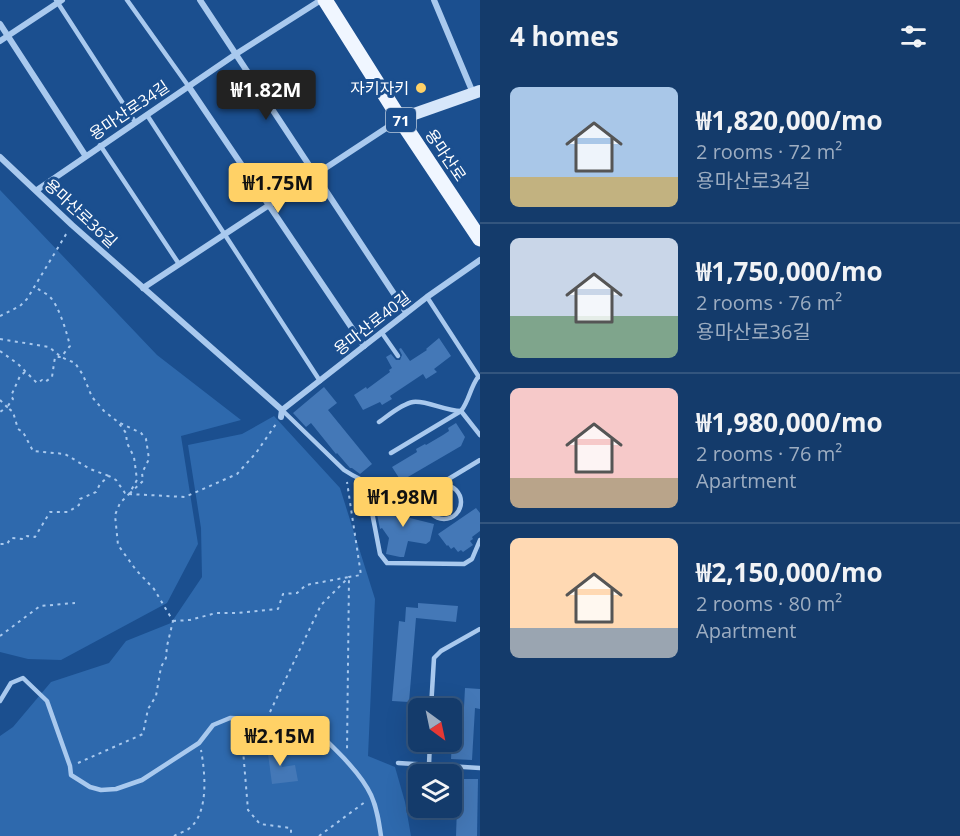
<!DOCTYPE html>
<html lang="en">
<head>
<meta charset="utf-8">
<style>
	body { margin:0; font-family:"Open Sans","Noto Sans KR",sans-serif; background:#214673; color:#f1f3f6; height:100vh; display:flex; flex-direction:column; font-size:22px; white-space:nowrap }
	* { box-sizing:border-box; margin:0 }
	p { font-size:20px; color:#9dadc1 }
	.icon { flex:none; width:33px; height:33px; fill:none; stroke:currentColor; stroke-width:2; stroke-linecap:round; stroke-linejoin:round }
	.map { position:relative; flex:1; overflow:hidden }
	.panel { display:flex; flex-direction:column; background:#143b6b; width:480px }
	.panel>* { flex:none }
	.needle { width:39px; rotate:147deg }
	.buttons { position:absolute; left:408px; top:698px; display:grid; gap:12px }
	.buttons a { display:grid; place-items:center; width:54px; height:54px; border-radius:9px; background:#143b6b; box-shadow:0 6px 24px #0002,0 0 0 2px #33557e; font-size:30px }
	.price { position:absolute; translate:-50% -51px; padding:0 14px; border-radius:6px; background:#ffd166; color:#111; font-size:20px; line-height:39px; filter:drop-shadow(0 2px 3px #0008) }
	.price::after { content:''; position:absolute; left:50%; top:36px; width:18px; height:14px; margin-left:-9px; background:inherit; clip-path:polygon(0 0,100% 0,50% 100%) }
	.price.current { background:#222; color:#fff }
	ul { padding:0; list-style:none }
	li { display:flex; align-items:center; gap:18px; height:150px; padding:0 30px }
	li+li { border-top:2px solid #33557e }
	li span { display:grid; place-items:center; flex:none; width:168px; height:120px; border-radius:9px; color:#555 }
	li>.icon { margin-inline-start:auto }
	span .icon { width:72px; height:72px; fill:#fffc; stroke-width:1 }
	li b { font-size:26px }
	h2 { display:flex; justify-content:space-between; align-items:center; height:72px; padding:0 30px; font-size:26px }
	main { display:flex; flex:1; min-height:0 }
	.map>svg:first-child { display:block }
</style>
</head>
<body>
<main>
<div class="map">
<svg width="480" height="836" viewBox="0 0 480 836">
	<rect width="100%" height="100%" fill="#1b4f8f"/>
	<g fill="#2e69ad">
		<path d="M0 190 157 355 241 420 181 436 198 544 167 603 61 660 28 659 0 652Z"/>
		<path d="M274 416 340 488 375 599 368 756 395 767 405 802 411 836H0V736L13 727 51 682 109 663 126 641 171 623 202 577 201 528 188 445 242 434Z"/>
	</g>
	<g fill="#4478b7">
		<path d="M439 338 451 356 434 369 437 372 426 379 423 374 390 396 392 399 382 405 380 402 363 410 354 395 366 387 367 389 390 372 389 370 392 368 386 357 391 354 396 360H400L402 355 399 349 401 348 410 361 427 350 426 349Z"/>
		<path d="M324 387 337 403 328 410 372 464 360 474 352 468H350L337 453 336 454 311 423 306 427 293 413Z"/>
		<path d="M456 423 465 437 461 446 401 481 392 467 417 452 416 449 425 444 426 445 443 435 449 431 448 428Z"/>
		<path d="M399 499 401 502H406L412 510 402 516 434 524 430 541 426 544 408 541 404 557H400L386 554 389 538 382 528 380 529 377 514Z"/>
		<path d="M476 508 480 513V531L472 537 473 539 470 541 473 545 463 552 461 550 458 552 454 547 451 549 448 545 447 546 438 534Z"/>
		<path d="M418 603 458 606 456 622 416 618 409 702 392 701 399 621 405 622 406 607 418 608Z"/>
		<path d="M465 688 480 689V709L475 708 472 760 451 759 454 706 464 707Z"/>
		<path d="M279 744 282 767 295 765 298 781 272 784 267 746Z"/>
		<path d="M458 779H478L477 836H456Z"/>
	</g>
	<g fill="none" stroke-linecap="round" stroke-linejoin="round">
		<g stroke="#a9c9ee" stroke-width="2" stroke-dasharray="3 4.5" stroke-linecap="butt">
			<path d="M0 316 20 306 27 299 68 231"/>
			<path d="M0 339 49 347 61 357 75 363 83 375 92 397 104 411 118 422 141 433 146 439 149 459 142 473 143 481 129 494 125 493 116 480 109 476 100 484 96 492 80 499 79 505 68 512H50L35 537 27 536 24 539 11 538 7 544H0"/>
			<path d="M0 351 18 364 37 383 42 380 45 382 52 377 55 357H61L70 346C67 333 59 306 50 297 45 292 39 291 35 286"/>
			<path d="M25 372 20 376 11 396 13 399 7 407 13 412 18 429 23 432 33 451 65 454 90 469 109 476"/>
			<path d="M0 400 7 407 0 412"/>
			<path d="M129 494 185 497 237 474 256 453 276 424"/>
			<path d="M173 621 190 620 216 613H238L278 609 283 594 297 593 306 585 349 577 347 751"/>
			<path d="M0 636 40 606 75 603"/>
			<path d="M270 712 321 605 349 577 361 575 347 482"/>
			<path d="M245 727 242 738 248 810 260 824 291 828V836"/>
			<path d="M78 763 143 734 148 709 156 696 161 667 166 658 167 646 173 621 154 589 136 570 118 545 115 515 120 503 129 494 137 480 134 457 127 443 126 433 118 422"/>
			<path d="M174 836C179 833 187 831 191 827 209 810 205 772 201 750"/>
			<path d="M319 836 365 802"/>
		</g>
		<g stroke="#a9c9ee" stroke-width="4.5">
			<path d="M56 0 135 122"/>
			<path d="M127 0 189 87"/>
			<path d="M147 115 320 381"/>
			<path d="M100 145 179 264"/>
			<path d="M427 297 479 377"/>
			<path d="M382 333 398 356"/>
			<path d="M282 410 344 470C362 482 400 497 422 495L480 460"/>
			<path d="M379 422C388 416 401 404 413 402 426 400 445 411 461 411L480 435"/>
			<path d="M391 453 461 411C469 401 470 388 478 377"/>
			<path d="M366 481 380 554 387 563 464 564 472 559 480 540"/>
			<circle cx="444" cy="502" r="17"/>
			<path d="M0 701 11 683 23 678 47 701 70 766 71 775 90 787 101 790 116 789 142 780 199 743 213 725 230 718 307 722C328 743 359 769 371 795 377 808 379 822 381 836"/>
			<path d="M431 708 434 658 441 651 480 629"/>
			<path d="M398 763 480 768"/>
			<path d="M429 765 430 741"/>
		</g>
		<g stroke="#a9c9ee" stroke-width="6">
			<path d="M200 0 406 312"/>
			<path d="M434 0 473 93"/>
			<path d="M0 24 85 155"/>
			<path d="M0 41 62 0"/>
			<path d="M189 87 364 346"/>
			<path d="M0 157 72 225 282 410"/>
			<path d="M37 190 236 54 321 0"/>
			<path d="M143 288 400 119"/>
			<path d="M281 417 282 410 427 297 480 260"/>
		</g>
		<path stroke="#d6e6fa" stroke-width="12" d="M400 119 480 91"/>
		<path stroke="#f0f6ff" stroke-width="15" d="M325 0 400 119 480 239"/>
	</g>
	<circle fill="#ffd166" stroke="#1b4f8f" stroke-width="2" cx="421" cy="88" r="6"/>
	<g text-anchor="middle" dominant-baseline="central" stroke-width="6" stroke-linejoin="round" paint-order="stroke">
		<rect fill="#1b4f8f" stroke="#bbcadd" stroke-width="1.5" x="386" y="108" width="30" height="24" rx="4.5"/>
		<g font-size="15" font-weight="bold" fill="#fff">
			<text x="401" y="120">71</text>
		</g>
		<g font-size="16" fill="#fff" stroke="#1b4f8f" text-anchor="end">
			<text x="409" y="88">자키자키</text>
		</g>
		<g font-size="16" fill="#fff" stroke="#1b4f8f">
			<text transform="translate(129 110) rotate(-34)">용마산로34길</text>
			<text transform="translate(446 155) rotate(56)">용마산로</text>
			<text transform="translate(81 213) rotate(43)">용마산로36길</text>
			<text transform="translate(372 323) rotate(-38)">용마산로40길</text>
		</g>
	</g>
</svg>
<div class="buttons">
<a><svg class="needle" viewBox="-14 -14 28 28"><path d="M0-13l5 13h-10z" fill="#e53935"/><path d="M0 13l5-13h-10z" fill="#9dadc1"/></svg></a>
<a><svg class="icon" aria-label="layers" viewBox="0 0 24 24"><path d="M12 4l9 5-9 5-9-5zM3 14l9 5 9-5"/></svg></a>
</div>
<b class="price current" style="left:266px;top:121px">₩1.82M</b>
<b class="price" style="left:278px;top:214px">₩1.75M</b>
<b class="price" style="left:403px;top:528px">₩1.98M</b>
<b class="price" style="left:280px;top:767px">₩2.15M</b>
</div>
<section class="panel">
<h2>4 homes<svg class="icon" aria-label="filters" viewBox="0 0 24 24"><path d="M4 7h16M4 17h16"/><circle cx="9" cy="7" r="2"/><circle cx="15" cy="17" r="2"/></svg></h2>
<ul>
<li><span style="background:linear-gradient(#a9c7e8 75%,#c2b280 0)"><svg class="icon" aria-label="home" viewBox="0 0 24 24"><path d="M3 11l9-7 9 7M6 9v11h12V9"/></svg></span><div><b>₩1,820,000/mo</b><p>2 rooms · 72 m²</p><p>용마산로34길</p></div></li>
<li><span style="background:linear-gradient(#c9d6e8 65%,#7fa58c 0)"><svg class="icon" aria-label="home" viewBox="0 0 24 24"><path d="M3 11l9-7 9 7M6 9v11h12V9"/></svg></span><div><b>₩1,750,000/mo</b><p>2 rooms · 76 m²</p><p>용마산로36길</p></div></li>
<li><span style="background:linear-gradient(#f6c9c9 75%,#b9a48a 0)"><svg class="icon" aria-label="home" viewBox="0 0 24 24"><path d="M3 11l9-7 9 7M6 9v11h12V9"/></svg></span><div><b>₩1,980,000/mo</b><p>2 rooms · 76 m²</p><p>Apartment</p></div></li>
<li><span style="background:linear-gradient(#ffd9b3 75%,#9aa5b1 0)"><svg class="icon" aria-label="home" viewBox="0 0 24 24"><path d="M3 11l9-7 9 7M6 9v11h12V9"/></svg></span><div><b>₩2,150,000/mo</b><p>2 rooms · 80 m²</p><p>Apartment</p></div></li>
</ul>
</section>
</main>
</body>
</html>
